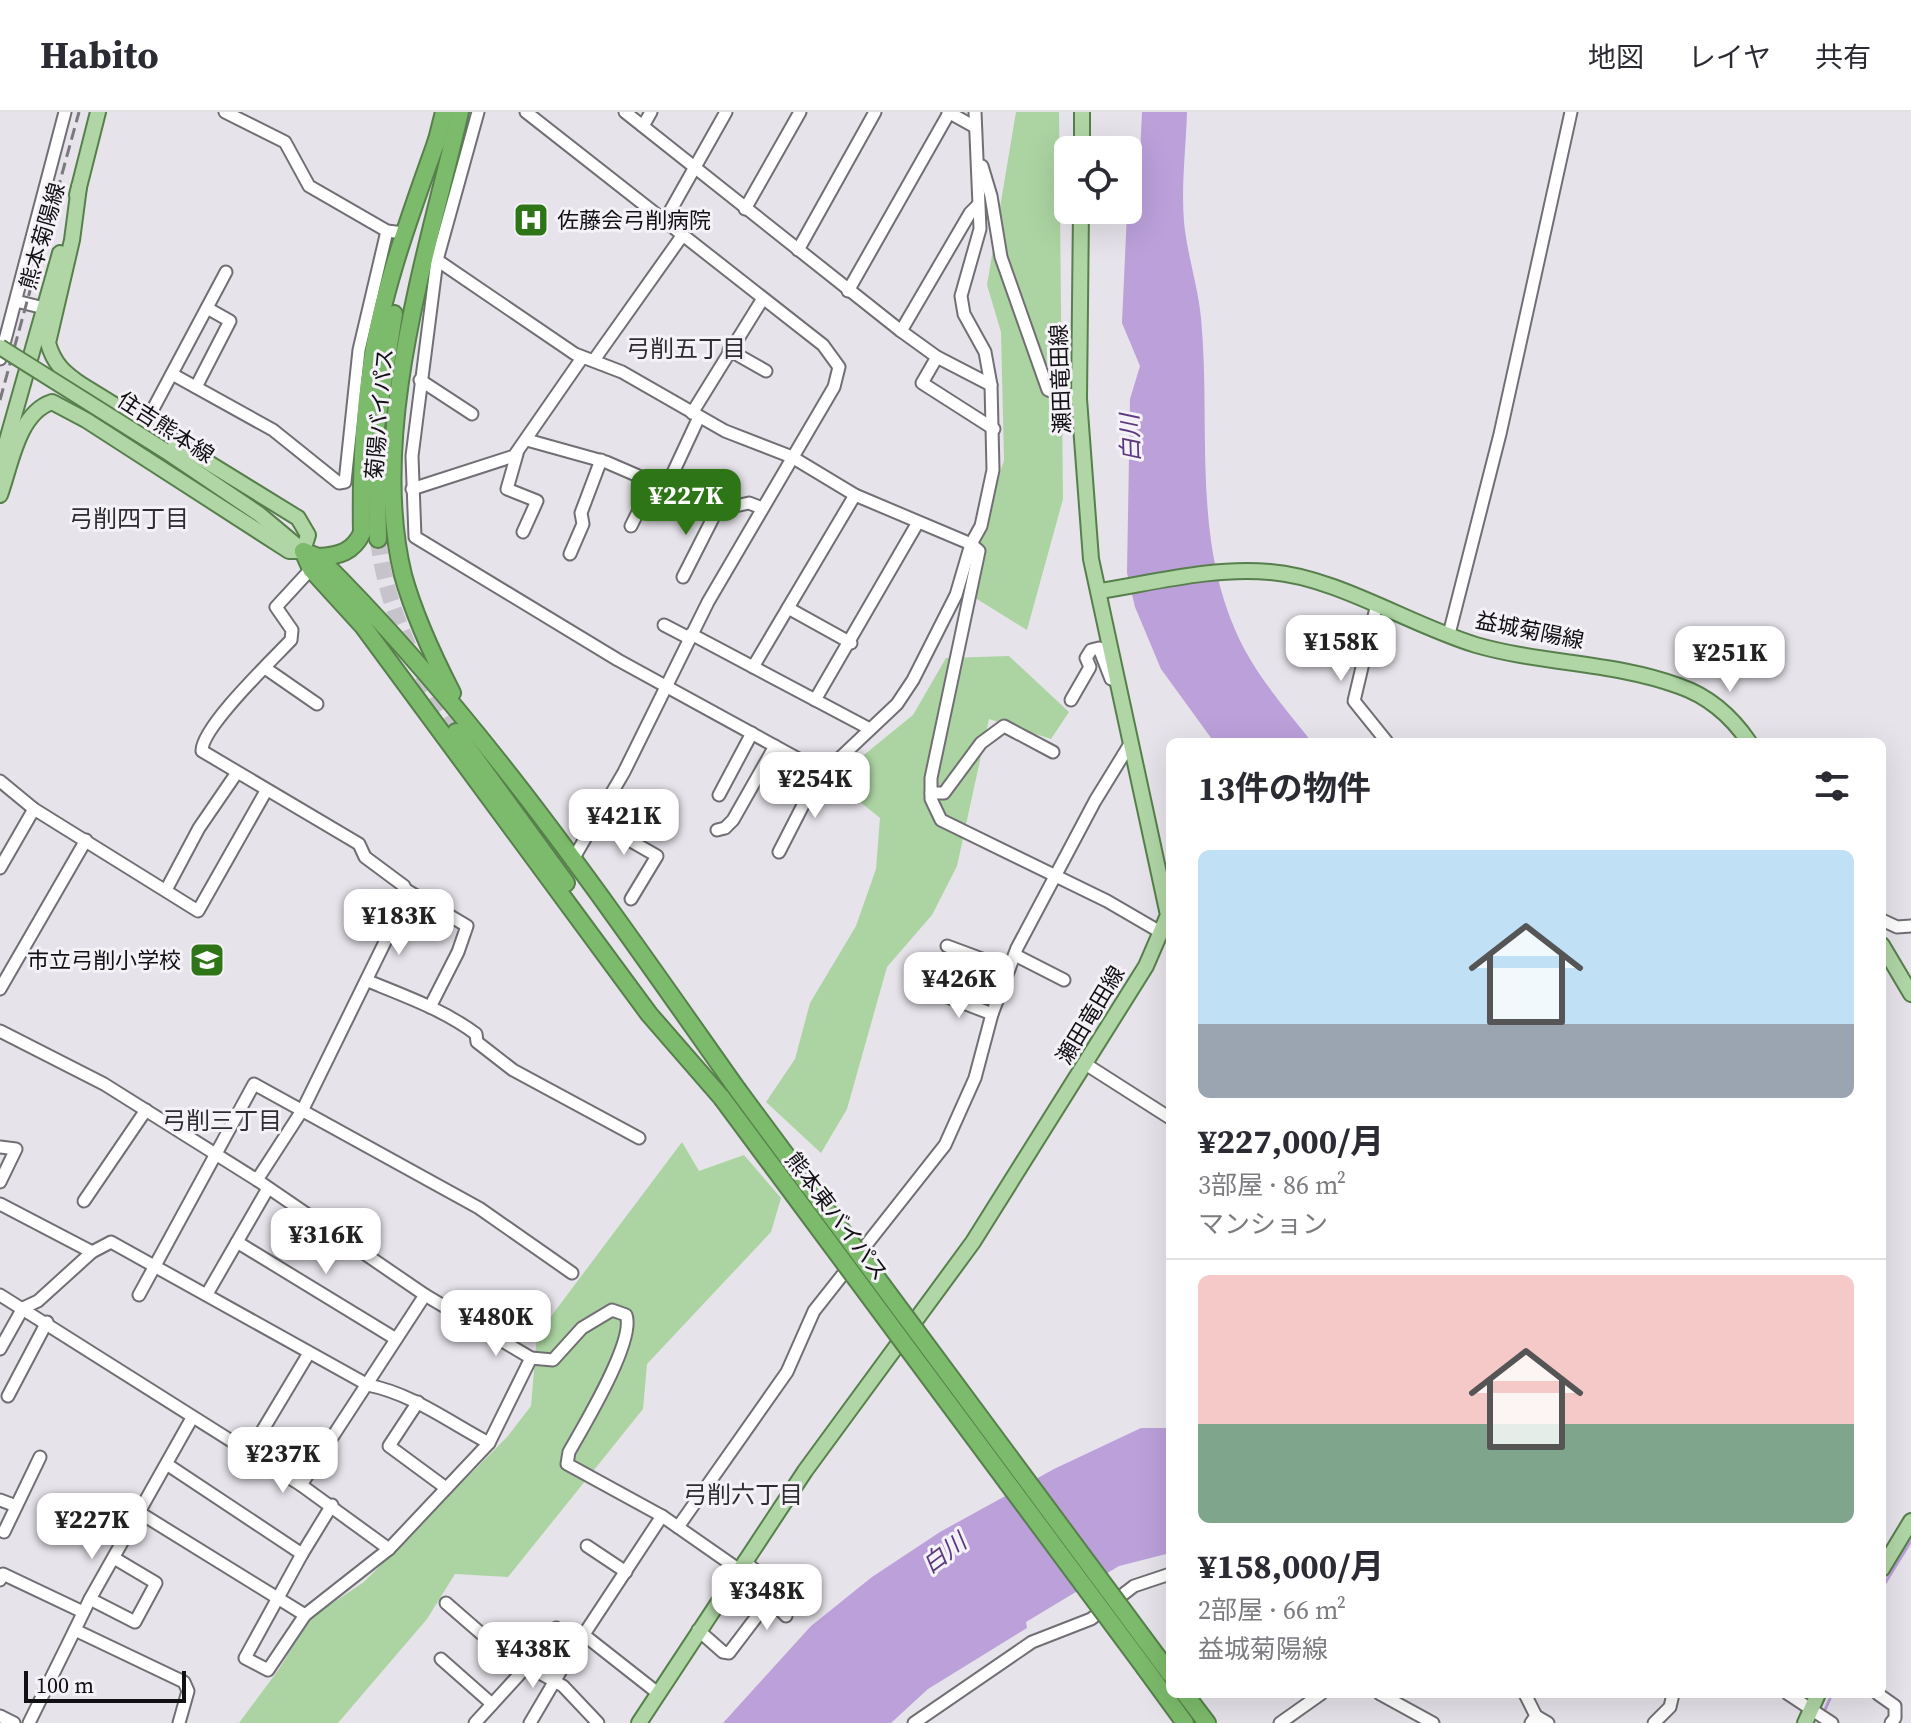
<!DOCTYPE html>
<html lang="ja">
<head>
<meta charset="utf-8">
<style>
	body { margin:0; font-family:"Source Serif 4","Noto Sans JP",serif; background:#f2f2f3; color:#2b2b33; height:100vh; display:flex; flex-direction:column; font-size:30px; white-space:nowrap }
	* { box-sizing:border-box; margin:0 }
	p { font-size:26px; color:#7c7c81 }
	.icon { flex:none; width:44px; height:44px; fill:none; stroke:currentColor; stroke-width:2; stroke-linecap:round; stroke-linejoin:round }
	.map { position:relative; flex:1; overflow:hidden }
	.side { position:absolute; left:1166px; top:626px; width:720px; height:960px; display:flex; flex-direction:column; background:#fff; border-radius:12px; box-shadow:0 8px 32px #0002 }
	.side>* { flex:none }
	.fabs { position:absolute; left:1054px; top:24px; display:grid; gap:16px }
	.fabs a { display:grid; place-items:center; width:88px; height:88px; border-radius:12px; background:#fff; box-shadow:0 8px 32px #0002; font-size:40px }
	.scale { position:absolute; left:24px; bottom:20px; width:162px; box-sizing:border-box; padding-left:8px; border:4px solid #111012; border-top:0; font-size:22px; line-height:28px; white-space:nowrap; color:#111012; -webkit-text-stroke:6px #f4f1f7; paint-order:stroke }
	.price { position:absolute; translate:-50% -68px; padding:0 18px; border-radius:16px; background:#fff; color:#222; font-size:26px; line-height:52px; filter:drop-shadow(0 2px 4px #0008) }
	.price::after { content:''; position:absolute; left:50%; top:48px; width:24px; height:18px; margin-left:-12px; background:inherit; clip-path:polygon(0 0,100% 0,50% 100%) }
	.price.active { background:#2e7517; color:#fff }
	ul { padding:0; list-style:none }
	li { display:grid; align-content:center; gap:16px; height:424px; padding:0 32px }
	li+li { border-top:2px solid #e1e1e2 }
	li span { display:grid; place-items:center; height:248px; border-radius:12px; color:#555 }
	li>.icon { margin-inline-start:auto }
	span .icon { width:144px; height:144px; fill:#fffc; stroke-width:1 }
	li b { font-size:34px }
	h2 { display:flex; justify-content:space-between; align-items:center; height:96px; padding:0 32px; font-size:34px }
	header { display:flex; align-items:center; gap:48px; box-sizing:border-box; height:112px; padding:0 40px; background:#fff; border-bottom:2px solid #e1e1e2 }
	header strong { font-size:38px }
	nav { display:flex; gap:44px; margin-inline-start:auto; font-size:28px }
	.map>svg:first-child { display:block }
</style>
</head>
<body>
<header>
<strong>Habito</strong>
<nav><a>地図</a><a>レイヤ</a><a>共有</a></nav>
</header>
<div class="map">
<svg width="1911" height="1611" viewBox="0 0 1911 1611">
	<rect width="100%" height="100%" fill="#e6e3ea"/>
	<g fill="#acd4a2">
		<path d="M1016 0H1059L1063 387 1027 518 964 479 1004 348 1001 220 987 173Z"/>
		<path d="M1009 544 1069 600 1051 627 989 607 957 754 932 803 887 855 847 997 821 1041 766 990 795 947 810 891 856 814 876 757 880 706 833 668 913 603 946 546Z"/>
		<path d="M682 1030 699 1059 744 1043 781 1086 771 1120 647 1252 643 1297 508 1465 455 1462 427 1507 338 1611H239L279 1557 310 1506 364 1470 507 1325 531 1294 537 1223Z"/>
	</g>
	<g fill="#bba0da">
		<path d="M1142 0H1187C1186 36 1181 74 1184 110 1187 142 1198 174 1201 206 1211 310 1192 421 1236 520 1254 561 1284 595 1312 630H1214L1161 557 1135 495 1127 461 1130 287 1140 254 1122 211 1128 79 1138 86Z"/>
		<path d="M1141 1316H1170V1441L1119 1454 1026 1510 1027 1516 928 1577 891 1611H723L811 1514 872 1465 940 1420 1054 1357Z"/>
	</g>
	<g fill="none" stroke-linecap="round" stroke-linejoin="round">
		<g stroke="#bba0da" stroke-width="3">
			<path d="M1882 1476 1911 1429"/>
			<path d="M1824 1600 1832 1582"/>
		</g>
		<path stroke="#c6c3ca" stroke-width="16" stroke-dasharray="16 8" stroke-linecap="butt" d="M378 427C386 497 418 562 456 620"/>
		<defs>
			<g id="minor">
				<path d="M225 0 285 30 309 74 387 119 404 121"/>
				<path d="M478 0 437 148 412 344 415 425 618 548 824 661 897 592 913 568 956 483 971 432 981 414 993 358 991 273 985 240 964 202 961 184 980 117 975 0"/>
				<path d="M526 0 823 233 839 255 834 275 708 490 624 660 572 749"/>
				<path d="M625 0 901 219 937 245 991 273"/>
				<path d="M948 0 975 15"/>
				<path d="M643 14 651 0"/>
				<path d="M982 54 991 84 1001 145 1043 264 1048 278 1079 287"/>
				<path d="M745 97 800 0"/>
				<path d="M664 110 726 0"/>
				<path d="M798 138 875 0"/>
				<path d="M437 148 575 242 622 260 725 319 792 345 855 383 971 432 979 439 931 666V687L941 708 1107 789 1162 821"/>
				<path d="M848 179 949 1"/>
				<path d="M16 189 44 196"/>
				<path d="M901 219 970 101 978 93"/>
				<path d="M729 238 766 259"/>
				<path d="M937 245 922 271 994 317"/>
				<path d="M0 247 65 0"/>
				<path d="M594 248 682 124"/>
				<path d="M172 262 273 318 339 371 345 370 359 238 387 119"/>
				<path d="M420 268 472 302"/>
				<path d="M196 275 230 209 207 196"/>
				<path d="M692 301 762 188"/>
				<path d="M145 312 226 160"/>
				<path d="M527 328 606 350 717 398 749 391 762 396"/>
				<path d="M517 342 507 377 537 389 523 420"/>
				<path d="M412 377 514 344 582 246"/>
				<path d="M665 378 699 305"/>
				<path d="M631 414 652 372"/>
				<path d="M570 442 583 412 581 401 601 348"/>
				<path d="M683 465 717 398"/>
				<path d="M788 496 851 531"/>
				<path d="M1376 496 1354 589 1387 630"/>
				<path d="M664 513 689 526"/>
				<path d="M691 522 870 617"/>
				<path d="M1449 522 1500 322 1571 0"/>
				<path d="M753 555 855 383"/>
				<path d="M265 556 317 592"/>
				<path d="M815 588 917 412"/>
				<path d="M1071 588 1090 555 1086 546 1091 538 1099 536 1111 567"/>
				<path d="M0 669 34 697 198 799 266 679"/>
				<path d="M931 681H944L981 631 1004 614 1053 640"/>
				<path d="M719 683 752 621"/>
				<path d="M596 709 657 744 631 787"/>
				<path d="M717 718 725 716 733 708 775 634"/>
				<path d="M779 740 820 660"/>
				<path d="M0 756 34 697"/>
				<path d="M166 778 199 716 236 662"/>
				<path d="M408 779 467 814 458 840 430 895"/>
				<path d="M1882 808 1897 815 1911 814"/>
				<path d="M947 834 1009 857"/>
				<path d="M1015 843 1064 868"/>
				<path d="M368 869C405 884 444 898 476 922L477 930 513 958 639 1026"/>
				<path d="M0 877 86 728"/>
				<path d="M940 882 992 902"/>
				<path d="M0 919 104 972 257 1068 425 1183 531 1246 489 1331 389 1437 305 1503 268 1558 245 1546 302 1442 168 1353"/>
				<path d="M1087 953 1170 1006"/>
				<path d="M0 1035 16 1037 0 1070"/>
				<path d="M257 1068 303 997 408 783 404 774 365 745 359 732 202 639C201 616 272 548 291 528L292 518 276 495 311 457"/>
				<path d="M84 1089 146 998"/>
				<path d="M0 1092 92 1140"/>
				<path d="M237 1130 396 1227"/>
				<path d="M207 1182 267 1078"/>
				<path d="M0 1183 301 1373 389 1437"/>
				<path d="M139 1183 254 972 479 1096 572 1161"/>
				<path d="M0 1237 23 1196 38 1189 92 1140 111 1130 368 1273C413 1282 449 1310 489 1331"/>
				<path d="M531 1246 553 1248 582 1216 612 1198 626 1203C636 1228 583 1315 569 1340L567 1352 662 1404 738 1457"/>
				<path d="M8 1284 47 1210"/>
				<path d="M418 1290 389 1334 446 1376"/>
				<path d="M249 1341 309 1241"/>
				<path d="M301 1373 425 1183"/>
				<path d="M0 1388 16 1394"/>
				<path d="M140 1401 305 1503"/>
				<path d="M678 1415 787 1260 814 1199 945 1033 975 966 992 902 1017 836 1095 689 1130 632"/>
				<path d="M4 1420 40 1345"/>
				<path d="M587 1434 626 1460"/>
				<path d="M302 1442 332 1393"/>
				<path d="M0 1468 3 1462 83 1500"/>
				<path d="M90 1487 135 1510 156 1471 114 1446"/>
				<path d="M770 1487 786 1504"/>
				<path d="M446 1491 522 1557"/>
				<path d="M556 1516 579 1531"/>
				<path d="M75 1518 184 1570 188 1579 179 1611"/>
				<path d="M698 1518 723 1540 729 1541 770 1487 772 1472 744 1449"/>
				<path d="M584 1523 659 1582"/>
				<path d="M441 1547 492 1592"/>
				<path d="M1380 1582 1433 1611"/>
				<path d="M1525 1582 1536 1604 1531 1611"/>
				<path d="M1788 1582 1832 1611"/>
				<path d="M1878 1582 1895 1594V1606L1891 1611"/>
				<path d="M0 1604 14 1611"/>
				<path d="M1536 1604 1548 1611"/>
				<path d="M29 1611 90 1487 192 1306"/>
				<path d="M475 1611 527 1554 563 1574 598 1611"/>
				<path d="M530 1611 567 1548 662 1404"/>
				<path d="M914 1611 1032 1530 1091 1507 1134 1474 1170 1462"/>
				<path d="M1280 1611 1321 1582"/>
				<path d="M1654 1611 1670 1595 1673 1582"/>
			</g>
			<g id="major">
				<path d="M1082 38V0"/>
				<path d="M79 75 72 128 48 231C54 252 64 261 82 273L298 406 308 423 303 439"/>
				<path d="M77 83 98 0"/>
				<path d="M164 338 259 402 296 433"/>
				<path d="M0 353 60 141"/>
				<path d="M0 383C11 353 18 301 52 290L86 308 289 439H303"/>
				<path d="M1100 479C1156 470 1213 455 1270 460 1336 465 1410 513 1476 533 1542 552 1614 550 1679 574 1708 584 1732 605 1749 630"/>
				<path d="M1882 833 1911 882"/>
				<path d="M1882 1457 1911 1409"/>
				<path d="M639 1611 805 1359 973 1130 1146 854 1168 803 1091 447 1079 287 1081 98"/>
				<path d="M1805 1611 1818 1582"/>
			</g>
			<g id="highway">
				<path d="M436 32 444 0"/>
				<path d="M378 427 376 315 394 202"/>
				<path d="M303 439 318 445C479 604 607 793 737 977"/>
				<path d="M303 439 311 457 363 514 649 902 722 986"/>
				<path d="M318 445C339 444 353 440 362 421 361 365 363 310 371 255 382 177 412 99 438 25"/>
				<path d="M452 581C433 544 414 503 403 463 368 320 428 140 460 0"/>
				<path d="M456 620 566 771"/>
				<path d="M1159 1547 1170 1562"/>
				<path d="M1145 1556 1185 1611"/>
				<path d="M1185 1582 1207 1611"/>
			</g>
		</defs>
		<use href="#minor" stroke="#716f74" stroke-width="15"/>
		<use href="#major" stroke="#577f4c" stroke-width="18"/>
		<use href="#highway" stroke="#577f4c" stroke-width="20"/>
		<use href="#minor" stroke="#fff" stroke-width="11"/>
		<use href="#major" stroke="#b0d6a6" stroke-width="14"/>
		<use href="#highway" stroke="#7cbb6b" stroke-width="16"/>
		<path stroke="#7b797e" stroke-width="3" stroke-dasharray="12 6" stroke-linecap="butt" d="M0 288 79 0"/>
		<defs>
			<path id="major-bridge" d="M0 235 164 338"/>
			<g id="highway-bridge">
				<path d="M737 977 1159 1547"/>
				<path d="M722 986 1145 1556"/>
			</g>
		</defs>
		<use href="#major-bridge" stroke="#577f4c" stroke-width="18" stroke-linecap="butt"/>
		<use href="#highway-bridge" stroke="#577f4c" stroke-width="20" stroke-linecap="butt"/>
		<use href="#major-bridge" stroke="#b0d6a6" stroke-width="14"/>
		<use href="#highway-bridge" stroke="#7cbb6b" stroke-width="16"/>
	</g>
	<defs>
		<symbol id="hospital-square" viewBox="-11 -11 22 22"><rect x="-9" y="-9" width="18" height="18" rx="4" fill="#2e7517" stroke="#f4f1f7"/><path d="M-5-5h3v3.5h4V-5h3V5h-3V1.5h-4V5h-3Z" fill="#fff"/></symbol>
		<symbol id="school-square" viewBox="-11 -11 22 22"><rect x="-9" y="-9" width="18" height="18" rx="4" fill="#2e7517" stroke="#f4f1f7"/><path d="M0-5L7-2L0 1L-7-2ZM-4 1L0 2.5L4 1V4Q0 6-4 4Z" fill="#fff"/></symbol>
	</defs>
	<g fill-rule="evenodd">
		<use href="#hospital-square" x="511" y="88" width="40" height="40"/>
		<use href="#school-square" x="187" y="828" width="40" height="40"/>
	</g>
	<g text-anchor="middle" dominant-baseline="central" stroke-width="6" stroke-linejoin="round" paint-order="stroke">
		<g font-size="22" fill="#111012" stroke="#f4f1f7" text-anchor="start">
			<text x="557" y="108">佐藤会弓削病院</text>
			<text x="181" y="848" text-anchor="end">市立弓削小学校</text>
		</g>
		<g font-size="22" fill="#111012" stroke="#f4f1f7">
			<text transform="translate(42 124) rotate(-74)">熊本菊陽線</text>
			<text transform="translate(1060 267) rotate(-92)">瀬田竜田線</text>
			<text transform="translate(379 302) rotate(-85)">菊陽バイパス</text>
			<text transform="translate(166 315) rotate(33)">住吉熊本線</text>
			<text transform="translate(1530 518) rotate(11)">益城菊陽線</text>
			<text transform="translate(1090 903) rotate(-59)">瀬田竜田線</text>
			<text transform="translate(837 1104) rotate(53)">熊本東バイパス</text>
		</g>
		<g font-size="24" fill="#2f2d32" stroke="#f4f1f7">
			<text x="686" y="236">弓削五丁目</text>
			<text x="129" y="406">弓削四丁目</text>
			<text x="222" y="1008">弓削三丁目</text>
			<text x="743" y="1382">弓削六丁目</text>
		</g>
		<g font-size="24" font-style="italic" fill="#5c387e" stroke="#f4f1f7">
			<text transform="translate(1130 326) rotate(-92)">白川</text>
			<text transform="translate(944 1441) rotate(-37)">白川</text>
		</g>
	</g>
</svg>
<div class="fabs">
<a><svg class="icon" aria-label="locate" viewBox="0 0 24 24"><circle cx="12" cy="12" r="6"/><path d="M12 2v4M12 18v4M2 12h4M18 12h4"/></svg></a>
</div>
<div class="scale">100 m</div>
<b class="price active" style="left:686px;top:425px">¥227K</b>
<b class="price" style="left:1341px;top:571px">¥158K</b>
<b class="price" style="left:1730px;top:582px">¥251K</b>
<b class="price" style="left:815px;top:708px">¥254K</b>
<b class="price" style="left:624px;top:745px">¥421K</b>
<b class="price" style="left:399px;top:845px">¥183K</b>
<b class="price" style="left:959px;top:908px">¥426K</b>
<b class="price" style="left:326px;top:1164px">¥316K</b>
<b class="price" style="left:496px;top:1246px">¥480K</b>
<b class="price" style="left:283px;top:1383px">¥237K</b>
<b class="price" style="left:92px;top:1449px">¥227K</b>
<b class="price" style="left:767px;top:1520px">¥348K</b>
<b class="price" style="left:533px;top:1578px">¥438K</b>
<section class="side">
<h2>13件の物件<svg class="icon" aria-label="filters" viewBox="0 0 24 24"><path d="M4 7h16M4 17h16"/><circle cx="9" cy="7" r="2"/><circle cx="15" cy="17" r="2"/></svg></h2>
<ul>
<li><span style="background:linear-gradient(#bfe0f5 70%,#9aa5b1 0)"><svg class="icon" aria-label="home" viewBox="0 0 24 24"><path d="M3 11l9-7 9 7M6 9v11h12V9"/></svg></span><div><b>¥227,000/月</b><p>3部屋 · 86 m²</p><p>マンション</p></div></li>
<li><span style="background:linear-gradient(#f6c9c9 60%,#7fa58c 0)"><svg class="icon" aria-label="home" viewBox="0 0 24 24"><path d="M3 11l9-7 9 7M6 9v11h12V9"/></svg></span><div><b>¥158,000/月</b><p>2部屋 · 66 m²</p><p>益城菊陽線</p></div></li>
</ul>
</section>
</div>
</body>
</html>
